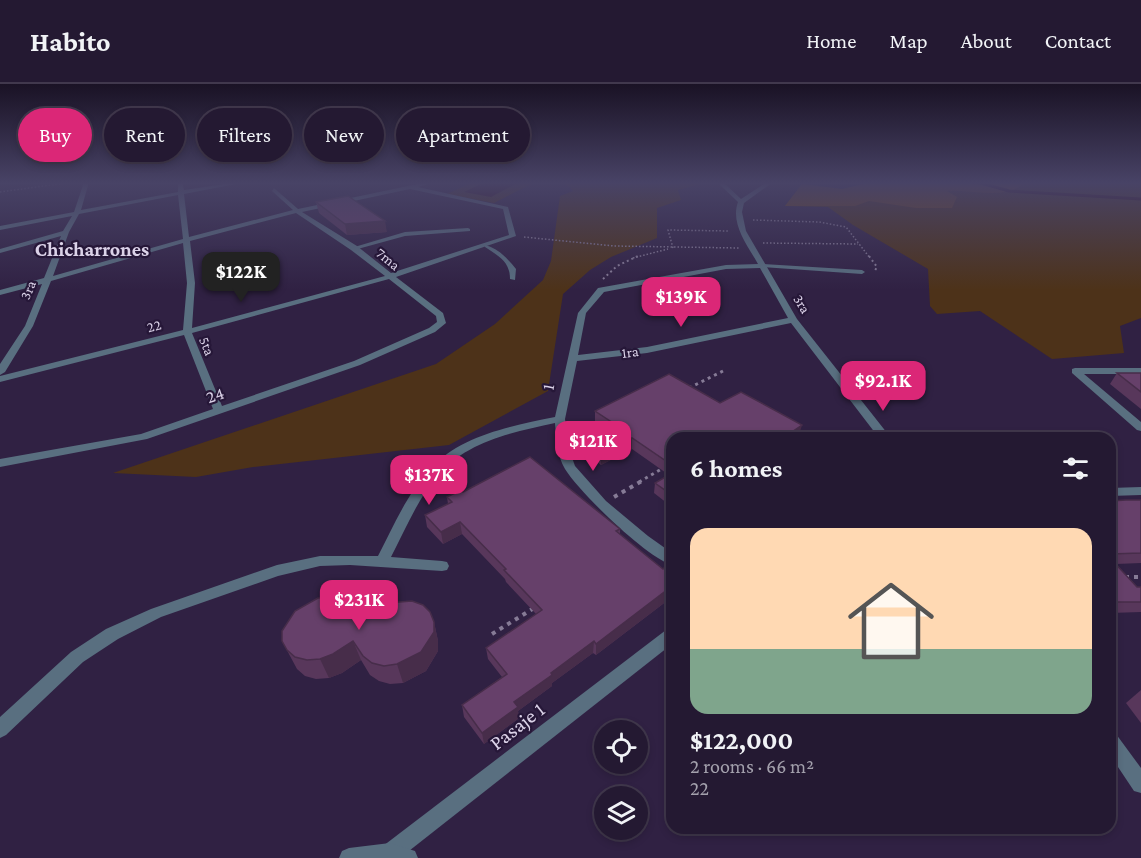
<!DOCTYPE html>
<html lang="en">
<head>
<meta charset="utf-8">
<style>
	body { margin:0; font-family:"Crimson Pro",serif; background:#30263e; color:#f1f3f6; height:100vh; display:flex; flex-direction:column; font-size:22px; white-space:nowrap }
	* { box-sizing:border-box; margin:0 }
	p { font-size:20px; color:#a3a0ac }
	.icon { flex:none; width:33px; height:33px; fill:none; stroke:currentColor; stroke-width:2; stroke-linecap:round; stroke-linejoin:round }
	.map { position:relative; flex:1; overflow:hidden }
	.side { position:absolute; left:666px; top:348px; width:450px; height:402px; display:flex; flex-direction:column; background:#241932; border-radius:18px; box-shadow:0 3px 9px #0003,0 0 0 2px #41384d }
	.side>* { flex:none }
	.banner { position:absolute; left:18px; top:24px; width:558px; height:54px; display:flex; gap:12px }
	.fabs { position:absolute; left:594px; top:636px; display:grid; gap:12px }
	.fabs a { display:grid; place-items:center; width:54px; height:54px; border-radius:50%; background:#241932; box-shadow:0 3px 9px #0003,0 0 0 2px #41384d; font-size:30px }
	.price { position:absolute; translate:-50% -51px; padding:0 14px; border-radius:12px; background:#db2777; color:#fff; font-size:20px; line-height:39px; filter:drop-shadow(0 2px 3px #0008) }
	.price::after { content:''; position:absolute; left:50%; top:36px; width:18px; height:14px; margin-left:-9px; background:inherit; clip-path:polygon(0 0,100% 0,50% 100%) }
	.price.current { background:#222; color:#fff }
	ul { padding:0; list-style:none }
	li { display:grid; align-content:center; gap:12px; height:318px; padding:0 24px }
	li+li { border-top:2px solid #41384d }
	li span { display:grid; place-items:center; height:186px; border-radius:18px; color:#555 }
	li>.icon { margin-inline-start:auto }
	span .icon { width:108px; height:108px; fill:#fffc; stroke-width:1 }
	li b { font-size:26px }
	h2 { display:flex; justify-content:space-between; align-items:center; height:72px; padding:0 24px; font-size:26px }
	.chip { padding:0 21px; border-radius:27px; background:#241932; box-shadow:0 3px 9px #0003,0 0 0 2px #41384d; font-size:21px; line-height:54px }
	.chip.current { background:#db2777; color:#fff }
	header { display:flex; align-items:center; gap:36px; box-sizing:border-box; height:84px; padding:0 30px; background:#241932; border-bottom:2px solid #41384d }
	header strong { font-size:28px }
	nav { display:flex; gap:33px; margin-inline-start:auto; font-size:21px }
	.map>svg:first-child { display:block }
</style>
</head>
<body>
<header>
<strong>Habito</strong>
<nav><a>Home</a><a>Map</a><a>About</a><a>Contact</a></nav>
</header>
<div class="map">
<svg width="1141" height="774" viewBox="0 0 1141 774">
	<rect width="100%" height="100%" fill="#302143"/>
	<g fill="#4d3219">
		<path d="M473 98H535L494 119 447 110Z"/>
		<path d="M555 98H707L678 106 681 116 657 124V154L611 173 590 186 563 210 548 307 449 361 253 383 196 393 113 389 436 280 495 240 543 196 551 177 560 112 573 107 569 102Z"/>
		<path d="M873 98H1141V234L1120 242 1124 269 1052 275 980 227 937 230 930 222 928 185 853 141 828 123 785 122 802 100 842 105Z"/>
	</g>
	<path fill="#6f4416" d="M873 98H1024C1012 117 967 105 947 107L957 113 952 124H916L869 117 855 122H785L802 100 842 105Z"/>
	<path fill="#2c000e" d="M485 98H519L491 113 464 108Z"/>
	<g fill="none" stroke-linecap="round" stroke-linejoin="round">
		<path stroke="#2c000e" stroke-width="3" d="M963 98 981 99 1009 107 1141 115"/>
		<g stroke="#867b96" stroke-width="1.5" stroke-dasharray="1.5 2" stroke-linecap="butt">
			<path d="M0 108 73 98"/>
			<path d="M753 136 819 138 846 143 870 174"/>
			<path d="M524 153 614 162 739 164"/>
			<path d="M763 159 858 160"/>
			<path d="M673 164 668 146 729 147"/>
			<path d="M633 174 668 165"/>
		</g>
		<g stroke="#867b96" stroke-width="2" stroke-dasharray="2 3" stroke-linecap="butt">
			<path d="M869 172 877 183 874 188"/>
			<path d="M603 195 617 182 638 172"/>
		</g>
		<g stroke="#867b96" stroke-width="3" stroke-dasharray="3 4" stroke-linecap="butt">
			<path d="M689 304 725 286"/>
			<path d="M575 359 607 343"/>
			<path d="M639 398 672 379"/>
		</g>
		<g stroke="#867b96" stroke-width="4" stroke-dasharray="4 5" stroke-linecap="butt">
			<path d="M614 413 642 397"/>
			<path d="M1125 493H1141"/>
			<path d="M492 550 534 524"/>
		</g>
		<g fill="#596f80" fill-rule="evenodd">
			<path d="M468 144 470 145V147L405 152 354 166 351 164 405 148Z"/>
			<path d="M485 161C498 164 508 175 516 185L515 196 510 195C510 177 498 172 485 163Z"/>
			<path d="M763 180 862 186 865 188 862 190 761 183V181Z"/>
		</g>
		<g fill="#596f80" fill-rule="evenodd">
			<path d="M84 98H89L81 126 178 108V98H182L184 106 238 98 236 100 184 110 189 153 293 126 272 107 274 104 298 125 427 98H435L418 103 508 123 516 152 396 193 443 229 446 239 435 248 360 281 147 355 0 383V375L141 350 213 325 184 251 0 298V292L183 246 187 199 183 159 51 197 33 242 5 288 0 291V280L25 242 42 200 0 211V206L44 194 61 152 0 169V165L63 147 72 132 0 146V142L74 128ZM410 105 503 125 509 151 391 189 357 162 302 128ZM178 111 183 155 53 192 69 148 79 130ZM296 129 351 166 385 192 192 244 195 199 190 157ZM389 195 436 232 437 238 429 244 354 277 222 322 192 249Z"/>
			<path d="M717 98H723L741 115 767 98H773L744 119 742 128 746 147 797 235 891 354H879L791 239 647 269 577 277 565 335 569 365 575 382 606 417 648 452 672 469V481C646 473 580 409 565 385 557 371 556 355 555 339 513 348 465 358 436 393 417 417 405 446 391 473L442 477 447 478 449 482 447 486 442 487 350 481 320 482 278 492 161 533 118 555 83 578 6 651 0 654V633L71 568 106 545 151 525 277 481 320 472H378C393 443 407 410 430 385 461 351 511 342 555 333L578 229 598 204 726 181 758 180C748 162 730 140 738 118ZM760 184 788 234 647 263 578 271 586 229 604 208 726 185Z"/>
			<path d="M1075 284H1141V290H1084L1141 338V347L1137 346 1072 289V285Z"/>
			<path d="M1141 403V411L1110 412V404Z"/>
			<path d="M672 544V560L400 774H382L380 769 383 762 666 546Z"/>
			<path d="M1110 647 1116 650 1141 684V709L1134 707 1110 671Z"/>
		</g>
		<path fill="#596f80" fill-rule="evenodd" d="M390 759 415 767 418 774H339L342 767 349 764Z"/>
	</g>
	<g fill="#58375b">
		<path d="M316 118 387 148 347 151 319 129Z"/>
		<path d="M1117 289H1141V325L1110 300Z"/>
		<path d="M720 319 799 351 672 354V423L654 409 655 399 669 391 632 365 601 381 586 370V360L610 347 595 337V327Z"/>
		<path d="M463 408 620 445V450L663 485 672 488V513L596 571 593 569 552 599V602L518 627 519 634 484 660 464 633 462 621 502 593 488 575 486 564 536 530 506 498 505 495 462 450 443 460 427 443 425 431 448 420 447 413Z"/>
		<path d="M1141 416V479L1116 480 1137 503H1141V528L1110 529V417Z"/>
		<path d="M366 533 434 538 438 557V567L426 587 403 599 390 600 379 597 370 591 361 576 342 589 329 594 316 595 305 592 297 585 282 557Z"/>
		<path d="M1141 606V639L1126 619Z"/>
	</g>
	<g fill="#472d4a">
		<path d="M385 137 387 148 347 151 345 140Z"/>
		<path d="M802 341 799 351 795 354H783Z"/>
		<path d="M632 354V365L601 381V371Z"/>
		<path d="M460 438 462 450 443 460 441 448Z"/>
		<path d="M672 502V513L596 571V560Z"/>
		<path d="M434 538 438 557V567L426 587 403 599 397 580Z"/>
		<path d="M353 557 361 576 342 589 329 594 320 575Z"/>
		<path d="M594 557 593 569 552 599V602L518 627 519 634 484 660 482 649 514 618 551 589Z"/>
	</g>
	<g fill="#66406a" stroke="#472d4a" stroke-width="1.5">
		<path d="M348 112 385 137 345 140 316 118Z"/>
		<path d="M1117 289H1141V308Z"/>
		<path d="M669 290 720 319 741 308 802 341 783 354H672V381L632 354 601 371 586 360 619 343 595 327Z"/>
		<path d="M530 373 620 445 616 447 663 485 665 483 672 488V502L596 560 594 557 551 589 552 591 514 618 518 623 482 649 462 621 507 590 486 564 542 526 504 486 506 485 460 438 441 448 425 431 452 418 447 413 461 406 463 408Z"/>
		<path d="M672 389V411L655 399Z"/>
		<path d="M1126 416H1141V469L1110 470V417Z"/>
		<path d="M1110 474 1137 503H1141V518H1110Z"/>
		<path d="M342 513 351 518 366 533 387 519 412 517 423 521 430 528 434 538V548L421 568 397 580 384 582 372 579 363 572 353 557 333 570 320 575 307 576 295 573 287 566 282 557V547L295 527 318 514Z"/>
	</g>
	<linearGradient id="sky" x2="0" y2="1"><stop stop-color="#1a1225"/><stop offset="0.48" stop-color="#484366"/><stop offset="1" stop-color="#484366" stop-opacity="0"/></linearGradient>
	<rect width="1141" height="206" fill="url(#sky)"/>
	<g text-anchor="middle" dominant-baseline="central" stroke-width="4.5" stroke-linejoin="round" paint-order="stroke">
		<g font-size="15" fill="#dbd2e8" stroke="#261738">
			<text transform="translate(388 175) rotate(39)">7ma</text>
			<text transform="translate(28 206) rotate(-67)">3ra</text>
			<text transform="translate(802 220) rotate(59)">3ra</text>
			<text transform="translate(154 242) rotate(-14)">22</text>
			<text transform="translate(207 262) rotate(68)">5ta</text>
			<text transform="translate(630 268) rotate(-7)">1ra</text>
		</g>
		<g font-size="18" fill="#dbd2e8" stroke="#261738">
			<text transform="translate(548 303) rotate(-79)">1</text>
			<text transform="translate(215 311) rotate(-19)">24</text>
		</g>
		<g font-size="20" font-weight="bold" fill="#dbd2e8" stroke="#261738">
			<text x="92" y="165">Chicharrones</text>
		</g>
		<g font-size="21" fill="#dbd2e8" stroke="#261738">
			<text transform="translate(517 642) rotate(-38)">Pasaje 1</text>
		</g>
	</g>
</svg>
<div class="fabs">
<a><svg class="icon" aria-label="locate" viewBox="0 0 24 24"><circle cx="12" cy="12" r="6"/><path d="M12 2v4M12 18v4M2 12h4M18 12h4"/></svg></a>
<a><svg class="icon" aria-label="layers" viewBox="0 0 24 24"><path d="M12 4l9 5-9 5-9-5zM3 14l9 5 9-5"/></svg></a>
</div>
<b class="price current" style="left:241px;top:219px">$122K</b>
<b class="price" style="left:681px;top:244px">$139K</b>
<b class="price" style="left:883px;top:328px">$92.1K</b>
<b class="price" style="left:593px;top:388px">$121K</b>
<b class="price" style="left:429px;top:422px">$137K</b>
<b class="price" style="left:359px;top:547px">$231K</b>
<div class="banner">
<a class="chip current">Buy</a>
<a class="chip">Rent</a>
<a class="chip">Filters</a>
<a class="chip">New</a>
<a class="chip">Apartment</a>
</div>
<section class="side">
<h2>6 homes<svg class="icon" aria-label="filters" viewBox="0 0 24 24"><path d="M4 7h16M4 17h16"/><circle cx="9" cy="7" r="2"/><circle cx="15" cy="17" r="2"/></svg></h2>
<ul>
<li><span style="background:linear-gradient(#ffd9b3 65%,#7fa58c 0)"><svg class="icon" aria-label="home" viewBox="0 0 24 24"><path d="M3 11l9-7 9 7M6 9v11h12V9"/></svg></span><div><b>$122,000</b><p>2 rooms · 66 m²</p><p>22</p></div></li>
</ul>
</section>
</div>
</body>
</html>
